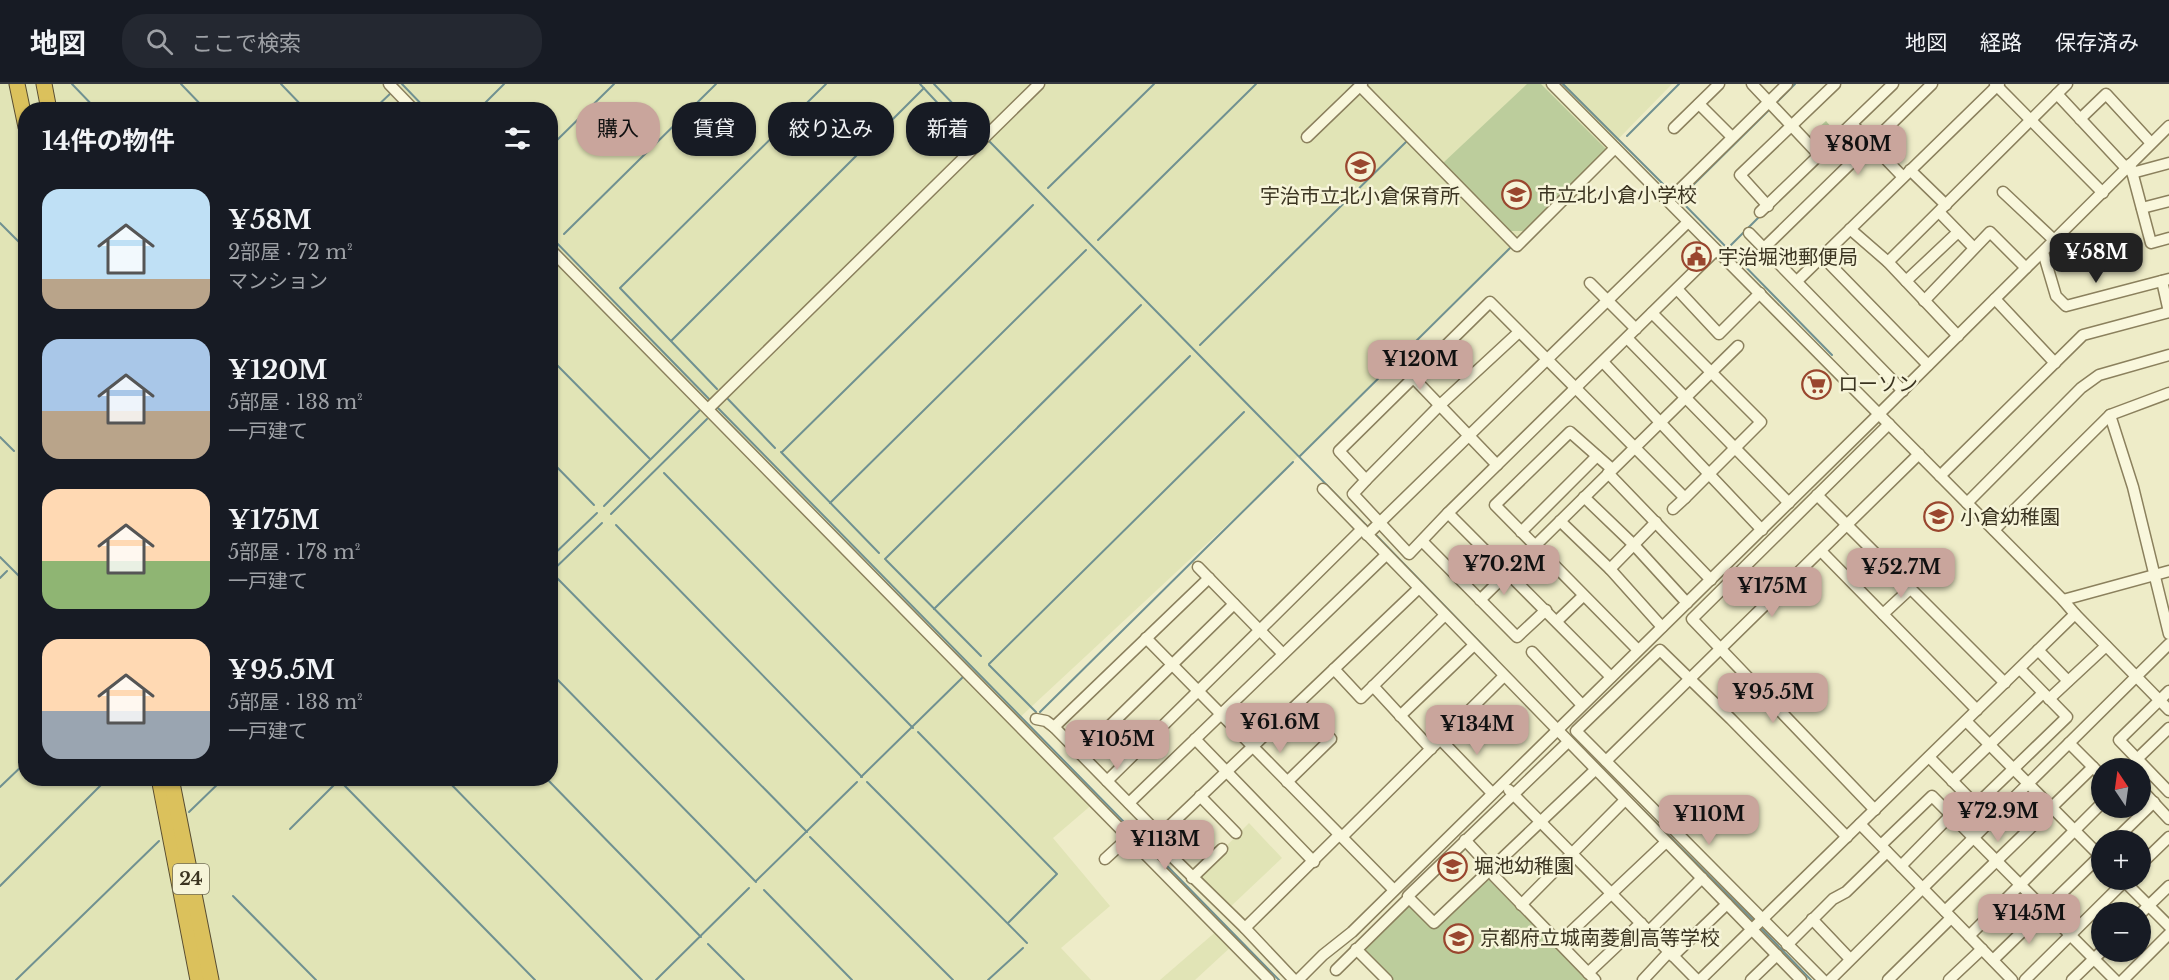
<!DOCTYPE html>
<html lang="ja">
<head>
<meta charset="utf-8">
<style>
	body { margin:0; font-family:"Libre Baskerville","Noto Sans JP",serif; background:#242831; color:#f1f3f6; height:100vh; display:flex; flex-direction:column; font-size:22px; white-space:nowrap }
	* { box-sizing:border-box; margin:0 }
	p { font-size:20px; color:#9ea1a6 }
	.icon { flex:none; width:33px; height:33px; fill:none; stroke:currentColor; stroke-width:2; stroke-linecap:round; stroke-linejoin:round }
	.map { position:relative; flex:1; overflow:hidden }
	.panel { position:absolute; left:18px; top:18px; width:540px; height:684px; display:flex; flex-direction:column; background:#171b24; border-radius:24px; box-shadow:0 2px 4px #0004 }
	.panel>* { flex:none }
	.guide { position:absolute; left:576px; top:18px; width:570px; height:54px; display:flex; gap:12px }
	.needle { width:39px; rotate:347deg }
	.tools { position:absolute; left:2091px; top:674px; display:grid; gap:12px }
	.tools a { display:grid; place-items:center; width:60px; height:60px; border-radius:50%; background:#171b24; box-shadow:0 2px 4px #0004; font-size:30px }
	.price { position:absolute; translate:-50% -51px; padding:0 14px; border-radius:12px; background:#c9a59c; color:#111; font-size:20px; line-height:39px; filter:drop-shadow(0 2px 3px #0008) }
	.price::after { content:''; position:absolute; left:50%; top:36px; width:18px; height:14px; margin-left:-9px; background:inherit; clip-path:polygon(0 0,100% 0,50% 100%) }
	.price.on { background:#222; color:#fff }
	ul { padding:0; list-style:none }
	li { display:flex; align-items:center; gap:18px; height:150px; padding:0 24px }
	li span { display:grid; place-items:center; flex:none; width:168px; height:120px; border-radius:18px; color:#555 }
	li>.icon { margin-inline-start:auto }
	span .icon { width:72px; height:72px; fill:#fffc; stroke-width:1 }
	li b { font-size:26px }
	h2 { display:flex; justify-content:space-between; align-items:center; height:72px; padding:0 24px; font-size:26px }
	.chip { padding:0 21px; border-radius:24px; background:#171b24; box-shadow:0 2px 4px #0004; font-size:21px; line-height:54px }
	.chip.on { background:#c9a59c; color:#111 }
	header { display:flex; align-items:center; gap:36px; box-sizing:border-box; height:84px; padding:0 30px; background:#171b24; border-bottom:2px solid #363941 }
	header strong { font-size:28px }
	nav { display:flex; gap:33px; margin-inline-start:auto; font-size:21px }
	.search { width:420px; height:54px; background:#242831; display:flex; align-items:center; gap:15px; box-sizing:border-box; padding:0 21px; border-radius:24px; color:#9ea1a6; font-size:22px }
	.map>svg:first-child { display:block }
</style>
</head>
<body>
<header>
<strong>地図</strong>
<div class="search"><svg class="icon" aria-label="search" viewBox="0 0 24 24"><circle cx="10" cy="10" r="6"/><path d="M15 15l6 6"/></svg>ここで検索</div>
<nav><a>地図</a><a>経路</a><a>保存済み</a></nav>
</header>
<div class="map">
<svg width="2169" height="896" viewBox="0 0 2169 896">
	<rect width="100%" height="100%" fill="#eeecc8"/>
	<g fill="#e1e4b6" fill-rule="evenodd">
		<path d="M0 0H1672L1503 173 1242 427 1016 637 1095 718 1053 754 1110 822 1061 864 1091 896H0ZM26 26H550V694H26Z"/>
		<path d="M1249 739 1282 774 1228 825 1195 794Z"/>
		<path d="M1219 845 1234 860 1195 896H1160Z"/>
	</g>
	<g fill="#bccd9c">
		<path d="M1527 0H1541L1606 65 1523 147H1507L1443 79Z"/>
		<path d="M1826 37 1837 50 1823 61H1817L1809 52Z"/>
		<path d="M1487 794 1588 896H1391L1362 864 1408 820H1411L1434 843Z"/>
	</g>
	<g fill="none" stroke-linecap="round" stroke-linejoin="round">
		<g stroke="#709191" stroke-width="2">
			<path d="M72 0 97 26"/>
			<path d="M181 0 206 26"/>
			<path d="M281 0 306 26"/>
			<path d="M402 0 427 26"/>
			<path d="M920 0 971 55"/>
			<path d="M934 0 982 50"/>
			<path d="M1563 0 1671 108"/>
			<path d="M1346 8 1354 0"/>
			<path d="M1776 19 1795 0"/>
			<path d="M373 26 392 8"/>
			<path d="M478 26 504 0"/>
			<path d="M1627 52 1679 0"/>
			<path d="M988 56 1369 444"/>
			<path d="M550 63 614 0"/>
			<path d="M1048 104 1154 0"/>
			<path d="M1685 109 1770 25"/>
			<path d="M1678 114 1832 271"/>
			<path d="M0 139 26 165"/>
			<path d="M564 150 716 0"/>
			<path d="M550 152 712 318"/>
			<path d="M1098 156 1256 0"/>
			<path d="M1731 161 1760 132"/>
			<path d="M671 257 924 4"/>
			<path d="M1200 261 1407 57"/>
			<path d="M550 274 650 375"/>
			<path d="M717 305 620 204 826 0"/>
			<path d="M725 312 775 364"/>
			<path d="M716 322 1279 896"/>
			<path d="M0 353 14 367"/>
			<path d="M781 368 879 469"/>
			<path d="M782 368 1033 121"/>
			<path d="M21 372 26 377"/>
			<path d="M1300 372 1511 163"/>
			<path d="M550 376 594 421"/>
			<path d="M664 389 913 644"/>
			<path d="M830 419 1086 166"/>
			<path d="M604 422 701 325"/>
			<path d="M611 430 707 335"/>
			<path d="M616 441 862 693"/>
			<path d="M1375 450 1496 575"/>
			<path d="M0 473 26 499"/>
			<path d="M550 474 597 429"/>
			<path d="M885 475 1141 221"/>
			<path d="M886 476 981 572"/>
			<path d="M550 489 602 439"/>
			<path d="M556 493 807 748"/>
			<path d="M0 494 7 487"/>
			<path d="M934 525 1190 272"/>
			<path d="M989 580 1244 328"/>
			<path d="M989 581 1036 628"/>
			<path d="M550 588 756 798"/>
			<path d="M1040 628 1293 378"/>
			<path d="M918 648 1057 790 1008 839"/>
			<path d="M861 693 964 592"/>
			<path d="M445 694 642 896"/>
			<path d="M546 694 701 853"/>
			<path d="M867 698 1027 859"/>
			<path d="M344 701 535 896"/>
			<path d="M0 703 26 678"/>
			<path d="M1638 721 1755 838"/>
			<path d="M189 728 223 695"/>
			<path d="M290 745 341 694"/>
			<path d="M810 753 953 896"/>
			<path d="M756 797 857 698"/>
			<path d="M0 802 108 694"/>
			<path d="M764 806 852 896"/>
			<path d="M233 812 316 896"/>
			<path d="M1759 842 1811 896"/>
			<path d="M708 860 744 896"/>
			<path d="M16 896 159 757"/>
			<path d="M656 896 749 804"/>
			<path d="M988 896 1023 864"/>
		</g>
		<defs>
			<g id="minor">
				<path d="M389 0 414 26"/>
				<path d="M1552 0 2063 516 2075 530 2169 626"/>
				<path d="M1752 0 1819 71"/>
				<path d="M1995 0 2103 109"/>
				<path d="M1360 2 1517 162 1615 64"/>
				<path d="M2057 10 2126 84"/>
				<path d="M1699 20 1732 53"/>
				<path d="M2080 35 2106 10 2151 59"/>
				<path d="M1852 40 1903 93"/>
				<path d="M1674 44 1719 0"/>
				<path d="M1307 53 1362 0"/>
				<path d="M2130 80 2151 159 2169 154"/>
				<path d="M1910 86 1946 121"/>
				<path d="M2132 89 2169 79"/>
				<path d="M2003 108 2054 156"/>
				<path d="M1668 117 1787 0"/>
				<path d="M1768 122 1740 91 1835 0"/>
				<path d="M2142 124 2169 117"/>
				<path d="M1760 128 1893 0"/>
				<path d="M1939 128 1974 164"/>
				<path d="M1850 145 1888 178 1958 252"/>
				<path d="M1749 149 1903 307"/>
				<path d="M1764 164 1932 0"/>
				<path d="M550 165 1269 896"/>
				<path d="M2043 168 2056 212 2066 222 2169 195"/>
				<path d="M1822 172 1928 281"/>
				<path d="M1888 178 2067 0"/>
				<path d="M1797 197 1999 0"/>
				<path d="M1906 197 1957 149"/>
				<path d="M2162 197 2169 228"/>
				<path d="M1590 199 1636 245"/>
				<path d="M1677 205 1719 250 1760 209"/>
				<path d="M1995 215 2055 279"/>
				<path d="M1924 217 1990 148 2026 184"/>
				<path d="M1627 254 1789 419"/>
				<path d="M1603 278 1762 446"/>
				<path d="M1401 281 1497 381"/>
				<path d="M708 325 1039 0"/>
				<path d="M2110 331 2133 403 2169 550"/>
				<path d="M1612 385 1570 348 1495 421 1638 566"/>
				<path d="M1608 389 1711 496"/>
				<path d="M1940 392 2083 251 2169 228"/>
				<path d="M1366 396 1440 321 1519 248"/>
				<path d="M1323 405 1801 896"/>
				<path d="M1817 411 2005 599"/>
				<path d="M1584 413 1634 461 1687 519"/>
				<path d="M1967 419 2081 304 2099 291 2169 271"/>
				<path d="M1673 425 1685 414"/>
				<path d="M1448 429 1716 166"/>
				<path d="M1560 437 1610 485 1662 543"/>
				<path d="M1994 446 2110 331 2169 309"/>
				<path d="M1521 448 1597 372"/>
				<path d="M1367 451 1688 138"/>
				<path d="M1422 457 1517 553 1546 526"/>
				<path d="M1821 467 1977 626"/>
				<path d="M1198 483 1283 570"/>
				<path d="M1610 485 1656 438"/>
				<path d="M1480 516 1738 262"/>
				<path d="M2063 516 2169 487"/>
				<path d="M1883 530 1911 504"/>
				<path d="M1557 537 1583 512"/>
				<path d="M1146 554 1394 806"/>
				<path d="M2038 566 2068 597"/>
				<path d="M1532 568 1582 621"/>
				<path d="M1334 585 1361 614 1445 531"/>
				<path d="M1611 593 1448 429 1409 470 1353 410 1366 396 1339 367 1490 218 1685 414 1761 338 1652 229"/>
				<path d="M1373 602 1431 665"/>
				<path d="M2169 607 2119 656 2169 708"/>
				<path d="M2049 615 2106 562"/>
				<path d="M1400 632 1474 561"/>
				<path d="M1036 635 1046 637 1054 643 1160 751 1419 504"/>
				<path d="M1966 637 2102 774"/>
				<path d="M1054 643 1209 494"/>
				<path d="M1195 655 1314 778"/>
				<path d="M1440 655 1492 709"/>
				<path d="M2069 659 2102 692"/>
				<path d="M1081 670 1234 520"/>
				<path d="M1929 673 1976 721 2067 633 2020 585"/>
				<path d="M2137 675 2169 644"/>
				<path d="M1606 677 1919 370"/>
				<path d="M1107 697 1362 445"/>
				<path d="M1952 697 2043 609"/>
				<path d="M1287 698 1331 655 1298 620"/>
				<path d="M2140 704 2169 735"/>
				<path d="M1509 706 1697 896"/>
				<path d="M1200 712 1236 749"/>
				<path d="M1129 719 1386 471"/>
				<path d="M1875 726 1692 535 1889 340"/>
				<path d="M1860 740 2012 896"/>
				<path d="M1342 753 1504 592"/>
				<path d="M1465 756 1491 784 1494 792 1595 896"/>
				<path d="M2115 756 2154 718"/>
				<path d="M1158 759 1245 844 1294 896"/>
				<path d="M1881 761 1932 712 2115 896"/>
				<path d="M1105 775 1129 753"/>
				<path d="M2140 781 2169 753"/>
				<path d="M1901 782 1951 731"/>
				<path d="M1192 794 1222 765"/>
				<path d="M2122 795 2169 842"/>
				<path d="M1409 814 1434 839 1595 686"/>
				<path d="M1521 821 1625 716"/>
				<path d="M1945 827 2093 683"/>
				<path d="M2140 830 2169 802"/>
				<path d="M1812 835 1850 875"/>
				<path d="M1245 844 1339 751"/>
				<path d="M1649 847 1702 794"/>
				<path d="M1969 852 2102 719"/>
				<path d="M1559 859 1666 758"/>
				<path d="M1787 861 1833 815 1846 808 1887 768"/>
				<path d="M1356 865 1387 896"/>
				<path d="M1673 872 1727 820"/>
				<path d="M1993 876 2102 770"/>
				<path d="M1336 886 1409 814 1408 812 1568 658"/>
				<path d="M1588 889 1641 839"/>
				<path d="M1298 896 1323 871 1352 848 1879 330 2169 42"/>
				<path d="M1643 896 1669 868"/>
				<path d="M1700 896 2075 530"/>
				<path d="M1751 896 1777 871"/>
				<path d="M1823 896 1576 647 1660 566 1731 635 1847 753"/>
				<path d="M1830 896 2169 560"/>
				<path d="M1888 896 1951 834"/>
				<path d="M1949 896 1982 865"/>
				<path d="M2025 896 2127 795"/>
				<path d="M2072 896 2102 867"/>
				<path d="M2123 896 2169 850"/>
			</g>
			<g id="highway">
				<path d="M17 0 26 43"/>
				<path d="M44 0 49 26"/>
				<path d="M159 694 198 896"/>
				<path d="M171 694 211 896"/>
			</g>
		</defs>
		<use href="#minor" stroke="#8b805d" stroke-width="13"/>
		<use href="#highway" stroke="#594d31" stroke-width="17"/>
		<use href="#minor" stroke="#f9f7dc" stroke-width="10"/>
		<use href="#highway" stroke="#dbc15c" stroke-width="15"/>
	</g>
	<defs>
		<symbol id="school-ring" viewBox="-11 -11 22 22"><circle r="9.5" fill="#f6f4d8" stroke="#99462e" stroke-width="1.5"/><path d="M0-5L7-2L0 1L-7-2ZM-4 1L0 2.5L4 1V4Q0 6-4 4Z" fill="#99462e"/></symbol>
		<symbol id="civic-ring" viewBox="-11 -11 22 22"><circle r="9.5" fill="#f6f4d8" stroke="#99462e" stroke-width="1.5"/><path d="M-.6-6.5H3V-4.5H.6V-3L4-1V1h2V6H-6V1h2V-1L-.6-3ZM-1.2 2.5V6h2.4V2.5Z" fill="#99462e"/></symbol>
		<symbol id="supermarket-ring" viewBox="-11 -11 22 22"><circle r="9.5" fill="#f6f4d8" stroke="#99462e" stroke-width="1.5"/><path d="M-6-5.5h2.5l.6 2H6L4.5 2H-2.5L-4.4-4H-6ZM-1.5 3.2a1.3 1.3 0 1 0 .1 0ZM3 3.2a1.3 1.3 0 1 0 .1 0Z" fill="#99462e"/></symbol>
	</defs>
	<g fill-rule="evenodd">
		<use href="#school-ring" x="1344" y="66" width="33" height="33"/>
		<use href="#school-ring" x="1500" y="94" width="33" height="33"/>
		<use href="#civic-ring" x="1680" y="156" width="33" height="33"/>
		<use href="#supermarket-ring" x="1800" y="284" width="33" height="33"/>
		<use href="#school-ring" x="1922" y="416" width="33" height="33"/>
		<use href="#school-ring" x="1436" y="766" width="33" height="33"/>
		<use href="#school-ring" x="1442" y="838" width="33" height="33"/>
	</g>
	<g text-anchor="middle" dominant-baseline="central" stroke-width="5" stroke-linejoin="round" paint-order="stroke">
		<rect fill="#f6f4d8" stroke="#736e58" stroke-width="1.5" x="173" y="780" width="36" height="30" rx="4.5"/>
		<g font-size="18" font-weight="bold" fill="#3b3421">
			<text x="191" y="795">24</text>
		</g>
		<g font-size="20" fill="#3b3421" stroke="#f6f4d8" text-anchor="start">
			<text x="1537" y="111">市立北小倉小学校</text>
			<text x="1360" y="112" text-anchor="middle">宇治市立北小倉保育所</text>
			<text x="1718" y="173">宇治堀池郵便局</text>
			<text x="1838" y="300">ローソン</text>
			<text x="1960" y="433">小倉幼稚園</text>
			<text x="1474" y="782">堀池幼稚園</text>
			<text x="1480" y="854">京都府立城南菱創高等学校</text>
		</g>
	</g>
</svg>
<div class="tools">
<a><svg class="needle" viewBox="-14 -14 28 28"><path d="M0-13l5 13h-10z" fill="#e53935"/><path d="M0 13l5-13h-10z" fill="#9ea1a6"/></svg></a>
<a>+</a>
<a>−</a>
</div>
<b class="price" style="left:1858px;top:92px">¥80M</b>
<b class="price on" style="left:2096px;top:200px">¥58M</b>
<b class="price" style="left:1420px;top:307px">¥120M</b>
<b class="price" style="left:1504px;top:512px">¥70.2M</b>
<b class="price" style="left:1901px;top:515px">¥52.7M</b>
<b class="price" style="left:1772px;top:534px">¥175M</b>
<b class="price" style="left:1773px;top:640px">¥95.5M</b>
<b class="price" style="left:1280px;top:670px">¥61.6M</b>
<b class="price" style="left:1477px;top:672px">¥134M</b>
<b class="price" style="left:1117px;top:687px">¥105M</b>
<b class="price" style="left:1998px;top:759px">¥72.9M</b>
<b class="price" style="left:1709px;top:762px">¥110M</b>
<b class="price" style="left:1165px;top:787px">¥113M</b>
<b class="price" style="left:2029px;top:861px">¥145M</b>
<div class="guide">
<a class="chip on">購入</a>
<a class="chip">賃貸</a>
<a class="chip">絞り込み</a>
<a class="chip">新着</a>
</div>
<section class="panel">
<h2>14件の物件<svg class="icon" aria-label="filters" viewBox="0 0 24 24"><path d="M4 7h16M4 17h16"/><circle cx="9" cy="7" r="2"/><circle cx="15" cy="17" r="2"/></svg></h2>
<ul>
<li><span style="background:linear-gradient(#bfe0f5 75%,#b9a48a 0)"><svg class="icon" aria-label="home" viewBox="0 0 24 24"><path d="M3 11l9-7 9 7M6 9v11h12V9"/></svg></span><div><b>¥58M</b><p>2部屋 · 72 m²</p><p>マンション</p></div></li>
<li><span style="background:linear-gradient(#a9c7e8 60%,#b9a48a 0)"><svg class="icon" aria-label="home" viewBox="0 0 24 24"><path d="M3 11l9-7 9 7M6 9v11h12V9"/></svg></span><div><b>¥120M</b><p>5部屋 · 138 m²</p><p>一戸建て</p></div></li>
<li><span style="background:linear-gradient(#ffd9b3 60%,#8fb573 0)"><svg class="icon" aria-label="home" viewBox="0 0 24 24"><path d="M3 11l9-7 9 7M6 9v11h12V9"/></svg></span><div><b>¥175M</b><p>5部屋 · 178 m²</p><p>一戸建て</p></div></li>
<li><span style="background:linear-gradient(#ffd9b3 60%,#9aa5b1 0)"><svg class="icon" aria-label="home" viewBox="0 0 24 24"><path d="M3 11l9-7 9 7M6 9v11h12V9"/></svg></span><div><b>¥95.5M</b><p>5部屋 · 138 m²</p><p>一戸建て</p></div></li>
</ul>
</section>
</div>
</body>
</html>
